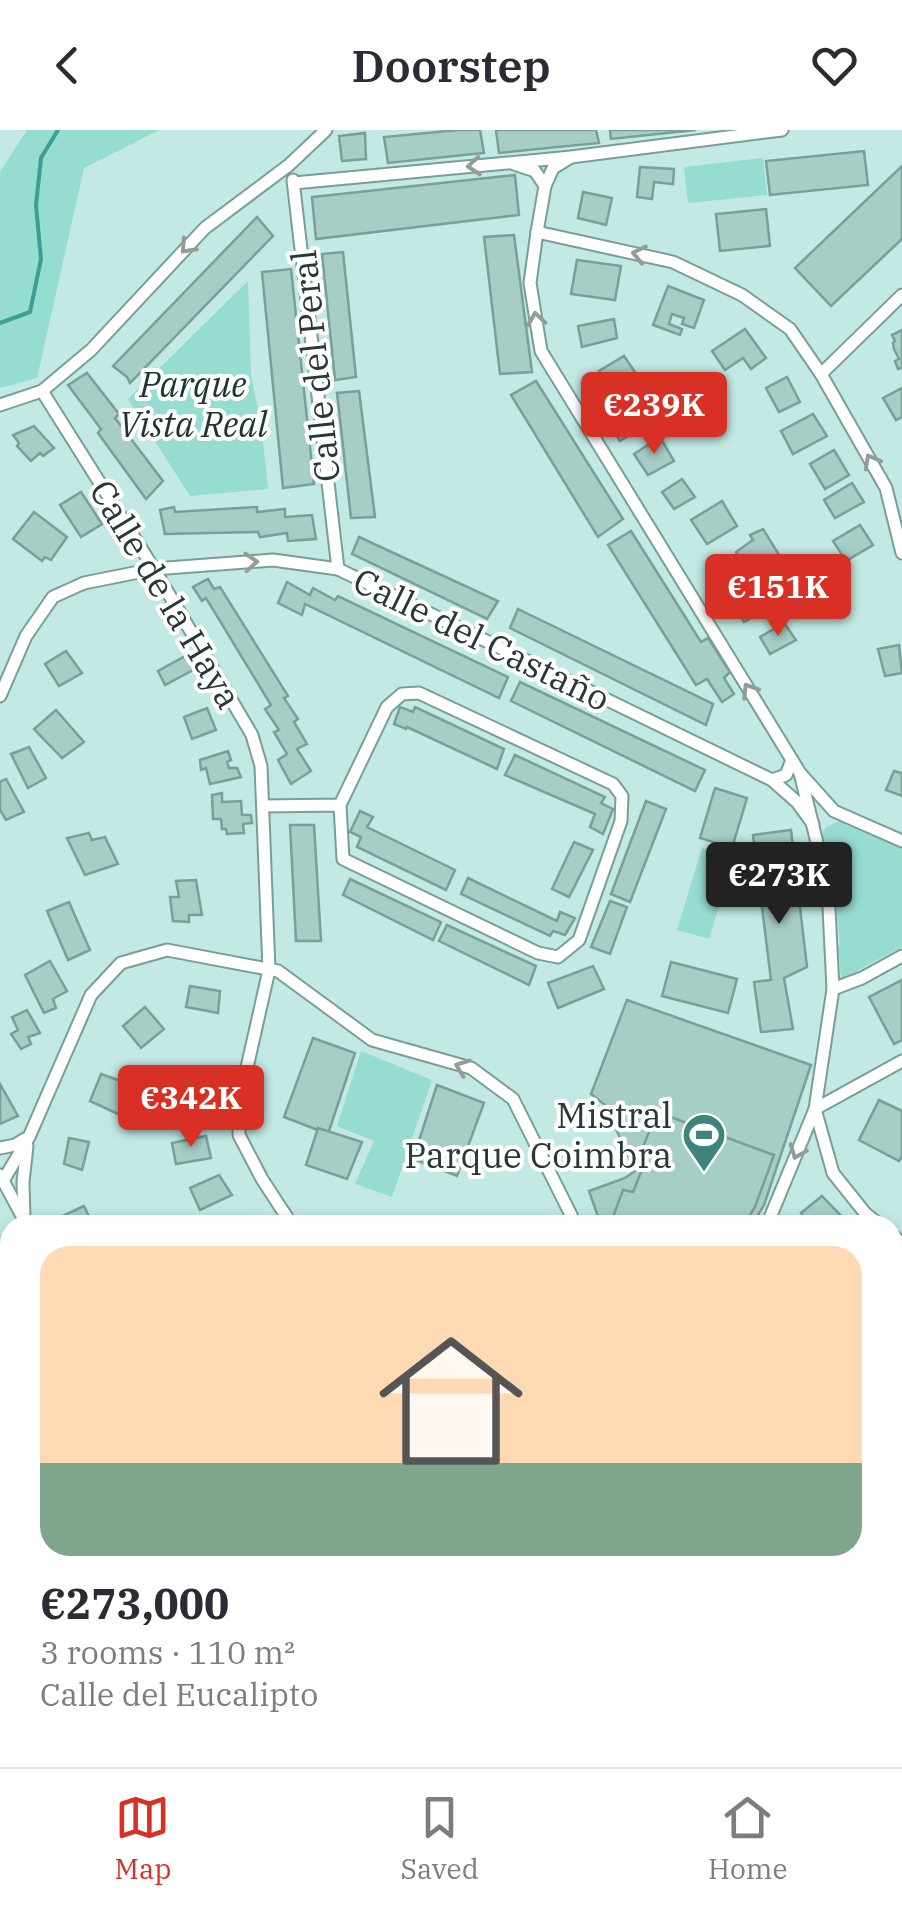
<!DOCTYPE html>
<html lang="en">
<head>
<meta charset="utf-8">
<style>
	body { margin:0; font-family:"IBM Plex Serif",serif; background:#f7f7f7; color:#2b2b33; height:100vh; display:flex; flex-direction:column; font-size:38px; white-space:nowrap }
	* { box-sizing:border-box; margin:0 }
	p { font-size:32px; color:#7c7c81 }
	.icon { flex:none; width:55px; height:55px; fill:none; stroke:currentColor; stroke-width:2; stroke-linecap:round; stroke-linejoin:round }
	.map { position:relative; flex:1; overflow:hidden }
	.side { position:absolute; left:0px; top:1085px; width:902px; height:552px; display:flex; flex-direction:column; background:#fff; border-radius:30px 30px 0 0; box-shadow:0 5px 15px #0003 }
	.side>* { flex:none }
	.price { position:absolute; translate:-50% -85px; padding:0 22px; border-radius:10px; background:#d93025; color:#fff; font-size:32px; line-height:65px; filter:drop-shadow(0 2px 5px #0008) }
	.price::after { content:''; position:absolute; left:50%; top:60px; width:30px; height:22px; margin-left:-15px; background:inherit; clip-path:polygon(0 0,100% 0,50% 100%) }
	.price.selected { background:#222; color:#fff }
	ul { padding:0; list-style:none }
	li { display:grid; align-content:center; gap:20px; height:530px; padding:0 40px }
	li+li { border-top:2px solid #e1e1e2 }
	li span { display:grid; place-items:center; height:310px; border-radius:30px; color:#555 }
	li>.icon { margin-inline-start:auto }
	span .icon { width:180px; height:180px; fill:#fffc; stroke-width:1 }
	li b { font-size:42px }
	header { display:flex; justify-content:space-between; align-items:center; height:130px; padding:0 40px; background:#fff; font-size:45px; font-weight:600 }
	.tabs { display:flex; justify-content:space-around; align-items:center; height:140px; border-top:2px solid #e1e1e2; background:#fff; font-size:28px; color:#7c7c81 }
	.tabs a { display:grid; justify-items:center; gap:5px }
	.tabs .selected { color:#d93025 }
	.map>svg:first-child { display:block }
</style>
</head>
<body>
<header><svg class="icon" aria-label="back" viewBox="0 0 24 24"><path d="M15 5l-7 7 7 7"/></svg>Doorstep<svg class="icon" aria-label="heart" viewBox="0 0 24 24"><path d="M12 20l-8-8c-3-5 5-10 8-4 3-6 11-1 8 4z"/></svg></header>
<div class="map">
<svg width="902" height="1637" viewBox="0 0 902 1637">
	<rect width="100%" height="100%" fill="#c2e9e3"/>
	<g fill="#96dcd1">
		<path d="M27 0H159L84 38 37 248 0 258V42Z"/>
		<path d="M763 28 767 65 688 73 684 37Z"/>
		<path d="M248 151 251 246 261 292 268 359 190 366 128 269Z"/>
		<path d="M839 691 902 715V817L858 840 860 845 844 850 841 848 839 825H835V816L840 815 834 752 822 713 823 702 826 697Z"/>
		<path d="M702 718 734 727 709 809 677 800Z"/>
		<path d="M361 921 432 950 392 1067 355 1054 374 1011 337 996Z"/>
		<path d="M0 1570 10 1576V1628H93L108 1637H0Z"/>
	</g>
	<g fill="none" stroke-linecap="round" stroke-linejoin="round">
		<path stroke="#3d9e93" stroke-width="4" d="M0 193 30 182 41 129 36 75 41 28 58 0"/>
	</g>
	<g fill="#a7cdc7" stroke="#799f99" stroke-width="2.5">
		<path d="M458 0H480L484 23 388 33 384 7Z"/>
		<path d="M496 0H596L599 13 499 23Z"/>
		<path d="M610 0H696L611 9Z"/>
		<path d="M365 3 366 29 342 31 339 6Z"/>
		<path d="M864 21 868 55 770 65 766 31Z"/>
		<path d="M902 36V109L831 176 795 138Z"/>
		<path d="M640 37 674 39 673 54 654 52 652 69 637 67Z"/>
		<path d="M515 45 519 85 316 109 312 67Z"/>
		<path d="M583 62 612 68 606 95 578 88Z"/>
		<path d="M766 79 770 116 720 121 716 84Z"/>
		<path d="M257 87 273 106 130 253 127 247 113 236Z"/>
		<path d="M514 105 532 242 500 244 484 107Z"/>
		<path d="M343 122 356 247 335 250 322 124Z"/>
		<path d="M577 130 621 136 615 170 571 164Z"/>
		<path d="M291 139 314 354 283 358 262 142Z"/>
		<path d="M668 156 704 170 694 198 682 194 684 188 672 184 669 194 682 199 680 205 653 195Z"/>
		<path d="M614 189 617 208 582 217 578 196Z"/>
		<path d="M745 199 766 228 751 239 743 228 725 240 712 221Z"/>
		<path d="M902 200V238L898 239 895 231 899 229 894 219 893 213 895 211 892 205Z"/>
		<path d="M624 226 641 251 614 264 599 241Z"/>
		<path d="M87 243 119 284 115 288 163 351 146 369 98 303 101 299 68 255Z"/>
		<path d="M787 247 800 272 779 282 766 258Z"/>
		<path d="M536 251 623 389 598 407 511 265Z"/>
		<path d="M902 258V287L896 290 883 268Z"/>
		<path d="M359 261 375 387 351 388 337 263Z"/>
		<path d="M645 266 658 287 620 311 607 290Z"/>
		<path d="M813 284 827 306 793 324 781 301Z"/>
		<path d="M34 296 54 318 43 326 40 323 31 331 17 316 19 313 13 305Z"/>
		<path d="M660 307 674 331 648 345 634 324Z"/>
		<path d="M834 320 849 345 825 359 810 334Z"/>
		<path d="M682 349 695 367 674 379 662 362Z"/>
		<path d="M852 353 864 372 835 388 824 370Z"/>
		<path d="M81 362 102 394 81 407 60 375Z"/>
		<path d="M722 371 737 396 707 414 691 390Z"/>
		<path d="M174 377 175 382 257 377V382L285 379V387L312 385 316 409 288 411 287 403 260 407 258 402 165 404 160 380Z"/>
		<path d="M34 382 67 407 51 430 45 427 42 431 13 409Z"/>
		<path d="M860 395 873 415 846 431 833 411Z"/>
		<path d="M763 399 781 428 769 434 764 427 745 437 736 422 753 410 750 405Z"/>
		<path d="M631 401 701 512 708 508 730 542 724 548 734 564 722 572 707 549 696 555 608 415Z"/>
		<path d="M359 407 498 471 487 489 352 424Z"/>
		<path d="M208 449 214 459 220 457 288 566 284 568 298 589 294 592 307 614 297 619 311 641 291 654 278 630 287 624 274 602 279 600 265 579 271 575 206 468 202 471 193 457Z"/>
		<path d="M287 452 310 465 313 458 335 470 338 466 508 547 499 568 305 474 302 485 278 473Z"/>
		<path d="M758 453 774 475 744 492 730 470Z"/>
		<path d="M518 479 713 574 706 595 510 498Z"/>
		<path d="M784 493 796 510 770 524 760 507Z"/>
		<path d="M899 515 902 543 885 546 878 519Z"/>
		<path d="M66 521 82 543 59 556 45 534Z"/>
		<path d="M187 525 195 539 165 555 158 541Z"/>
		<path d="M520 552 705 640 695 661 511 571Z"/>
		<path d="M400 577 413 582 415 577 504 619 497 639 407 597 406 599 394 594Z"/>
		<path d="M207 578 216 600 192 609 184 587Z"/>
		<path d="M56 580 84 612 62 628 34 599Z"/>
		<path d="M29 617 46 648 28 658 11 624Z"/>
		<path d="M228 621 231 630 227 632 229 638H237L241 647 210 654 206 638 201 640 200 630Z"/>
		<path d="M515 625 605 667 601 673 613 679 603 704 590 697 595 684 505 645Z"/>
		<path d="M894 641 902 643V666L886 660Z"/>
		<path d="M6 649 24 682 6 690 0 680V652Z"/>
		<path d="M715 658 747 668 732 718 700 708Z"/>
		<path d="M222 663V672L241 671 242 685H251L252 693 243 694 244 703 227 704 226 699H222L221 689H213L212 665Z"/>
		<path d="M646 671 666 679 630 772 611 764Z"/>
		<path d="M360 681 373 687 367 697 455 740 446 760 357 717 361 707 350 702Z"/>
		<path d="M290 695H314L321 811H296Z"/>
		<path d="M791 700 807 837 784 848 793 899 761 902 754 852 771 850 753 705Z"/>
		<path d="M89 703 92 710 105 707 118 734 85 745 67 708Z"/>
		<path d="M574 712 593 720 569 767 552 759Z"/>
		<path d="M468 748 557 791 560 782 575 788 565 805 553 801 550 806 461 764Z"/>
		<path d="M350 749 441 792 433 810 343 765Z"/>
		<path d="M196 750 202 785H189V792L173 791 170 767H179L176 751Z"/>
		<path d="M610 771 627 777 610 824 591 817Z"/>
		<path d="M69 772 90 820 68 830 47 781Z"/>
		<path d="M447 795 536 836 529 855 439 811Z"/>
		<path d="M50 831 67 861 53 869 56 878 44 883 25 845Z"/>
		<path d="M671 832 737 849 728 883 662 866Z"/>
		<path d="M593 836 604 859 558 878 548 853Z"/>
		<path d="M902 850V910L894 914 869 867Z"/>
		<path d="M190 856 220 861 218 883 186 877Z"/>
		<path d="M627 870 811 935 764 1075 752 1095H601L589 1061 625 1048 635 1041 605 975 591 964Z"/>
		<path d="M145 877 164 899 141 918 123 896Z"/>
		<path d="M27 880 40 903 28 907 31 914 21 919 11 904 18 900 12 887Z"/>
		<path d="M313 908 355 923 328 1004 284 987Z"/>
		<path d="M101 944 132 955 118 984 90 971Z"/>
		<path d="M185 953H212L213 988 191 987 192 973H185Z"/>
		<path d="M0 954 18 986 0 994Z"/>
		<path d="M437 955 484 973 457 1046 413 1029Z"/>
		<path d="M879 970 902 981V1026L899 1031 859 1010Z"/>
		<path d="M657 982 774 1025 755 1077 744 1095H610L623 1060 633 1062 650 1020 643 1017Z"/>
		<path d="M318 998 362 1012 347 1049 306 1035Z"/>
		<path d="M206 1006 211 1028 176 1034 172 1013Z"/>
		<path d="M69 1008 89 1012 82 1040 64 1034Z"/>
		<path d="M219 1045 232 1065 200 1080 190 1058Z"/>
		<path d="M822 1066 846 1091 841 1095H804L807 1091 801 1083Z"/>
		<path d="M84 1076 93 1095H59L56 1089Z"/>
		<path d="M897 1135 902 1138 901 1170 892 1165V1143Z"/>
		<path d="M10 1380V1478L0 1510V1413Z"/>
		<path d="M902 1447V1477L892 1479V1449Z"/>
		<path d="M213 1628H246L251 1637H217Z"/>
	</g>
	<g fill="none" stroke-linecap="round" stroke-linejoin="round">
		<defs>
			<g id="street">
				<path d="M571 27 553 38 545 56 537 102 530 153 541 221 800 643 834 681 902 711"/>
				<path d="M514 34 535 41 545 56"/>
				<path d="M293 50 338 439"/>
				<path d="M294 53 571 27 782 0"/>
				<path d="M537 102 673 132 742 165 790 199 821 244 886 358 902 423"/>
				<path d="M821 244 902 165"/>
				<path d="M42 261 154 439 252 605 261 636 269 840 239 973V1005L262 1049 292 1095"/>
				<path d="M0 275 42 261 91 220 205 98 289 35 326 0"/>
				<path d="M0 566 26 506 53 467 84 453 154 439 273 430 338 439 772 650 797 672 813 694"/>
				<path d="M772 650 786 645 792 630"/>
				<path d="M263 676 340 675 387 577 402 564 419 563 613 654 622 666 621 691 579 810 558 827 538 823 343 729 340 675"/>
				<path d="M833 859 862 848 902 826"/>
				<path d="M0 1018 15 1015 25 1009"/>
				<path d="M0 1045 22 1086"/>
				<path d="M3 1051 29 1007 91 865 121 833 167 820 278 841 372 910 471 938 513 969 576 1095"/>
				<path d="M24 1089 23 1052 27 1016"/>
				<path d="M767 1095 815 979 833 859 828 758 801 647"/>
				<path d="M880 1095 865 1083 833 1043 815 979 902 931"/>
				<path d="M892 1105 902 1113"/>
				<path d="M0 1304 10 1272"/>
				<path d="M892 1400 902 1398"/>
				<path d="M892 1423 902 1422"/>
				<path d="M0 1546 4 1553 10 1533"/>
				<path d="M276 1628 281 1637"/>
				<path d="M384 1637 403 1628"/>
				<path d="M430 1637 450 1628"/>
			</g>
		</defs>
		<use href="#street" stroke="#799e98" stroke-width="15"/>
		<use href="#street" stroke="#fff" stroke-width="11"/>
	</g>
	<defs><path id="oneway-chevron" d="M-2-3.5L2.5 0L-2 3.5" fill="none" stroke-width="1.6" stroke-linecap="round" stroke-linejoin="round" transform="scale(2.5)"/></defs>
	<g stroke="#949c9a">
		<use href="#oneway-chevron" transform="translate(474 36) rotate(175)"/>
		<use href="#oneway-chevron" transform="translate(187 117) rotate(133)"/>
		<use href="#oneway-chevron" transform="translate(639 124) rotate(-168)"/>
		<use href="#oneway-chevron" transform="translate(536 189) rotate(-98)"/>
		<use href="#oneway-chevron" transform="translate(871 331) rotate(-119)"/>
		<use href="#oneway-chevron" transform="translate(251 432) rotate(-4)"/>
		<use href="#oneway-chevron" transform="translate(749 560) rotate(-122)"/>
		<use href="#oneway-chevron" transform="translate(462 937) rotate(-159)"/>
		<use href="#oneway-chevron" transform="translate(797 1022) rotate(112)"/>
	</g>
	<defs>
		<symbol id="stadium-pin" viewBox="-11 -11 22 30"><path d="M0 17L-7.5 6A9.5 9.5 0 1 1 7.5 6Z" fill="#3f847c" stroke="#fff"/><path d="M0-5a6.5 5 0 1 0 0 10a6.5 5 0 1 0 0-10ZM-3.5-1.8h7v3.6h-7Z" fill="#fff"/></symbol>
	</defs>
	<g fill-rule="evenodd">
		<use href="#stadium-pin" x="679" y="980" width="50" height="68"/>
	</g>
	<g text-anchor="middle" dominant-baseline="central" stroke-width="8" stroke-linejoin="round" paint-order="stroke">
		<g font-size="35" fill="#283835" stroke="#fff">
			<text transform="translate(315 236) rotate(-96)">Calle del Peral</text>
			<text transform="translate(166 464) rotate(59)">Calle de la Haya</text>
			<text transform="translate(482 509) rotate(26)">Calle del Castaño</text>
		</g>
		<g font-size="35" font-style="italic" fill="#1f3532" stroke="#fff">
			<text x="193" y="254">Parque<tspan x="193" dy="40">Vista Real</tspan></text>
		</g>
		<g font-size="35" fill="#283835" stroke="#fff" text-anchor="end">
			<text x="672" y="985">Mistral<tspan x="672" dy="40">Parque Coimbra</tspan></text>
		</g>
	</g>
</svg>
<b class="price" style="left:654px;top:327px">€239K</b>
<b class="price" style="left:778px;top:509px">€151K</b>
<b class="price selected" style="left:779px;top:797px">€273K</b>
<b class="price" style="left:191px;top:1020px">€342K</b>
<section class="side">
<ul>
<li><span style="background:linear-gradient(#ffd9b3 70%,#7fa58c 0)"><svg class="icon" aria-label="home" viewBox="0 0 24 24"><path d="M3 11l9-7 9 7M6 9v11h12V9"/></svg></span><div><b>€273,000</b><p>3 rooms · 110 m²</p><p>Calle del Eucalipto</p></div></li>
</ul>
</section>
</div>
<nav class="tabs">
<a class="selected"><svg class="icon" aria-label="map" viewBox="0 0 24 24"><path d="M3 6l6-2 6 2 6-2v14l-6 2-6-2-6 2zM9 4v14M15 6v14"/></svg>Map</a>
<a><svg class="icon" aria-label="saved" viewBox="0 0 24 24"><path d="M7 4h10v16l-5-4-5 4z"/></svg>Saved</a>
<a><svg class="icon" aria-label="home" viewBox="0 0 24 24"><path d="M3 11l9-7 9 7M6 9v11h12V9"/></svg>Home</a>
</nav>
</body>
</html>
